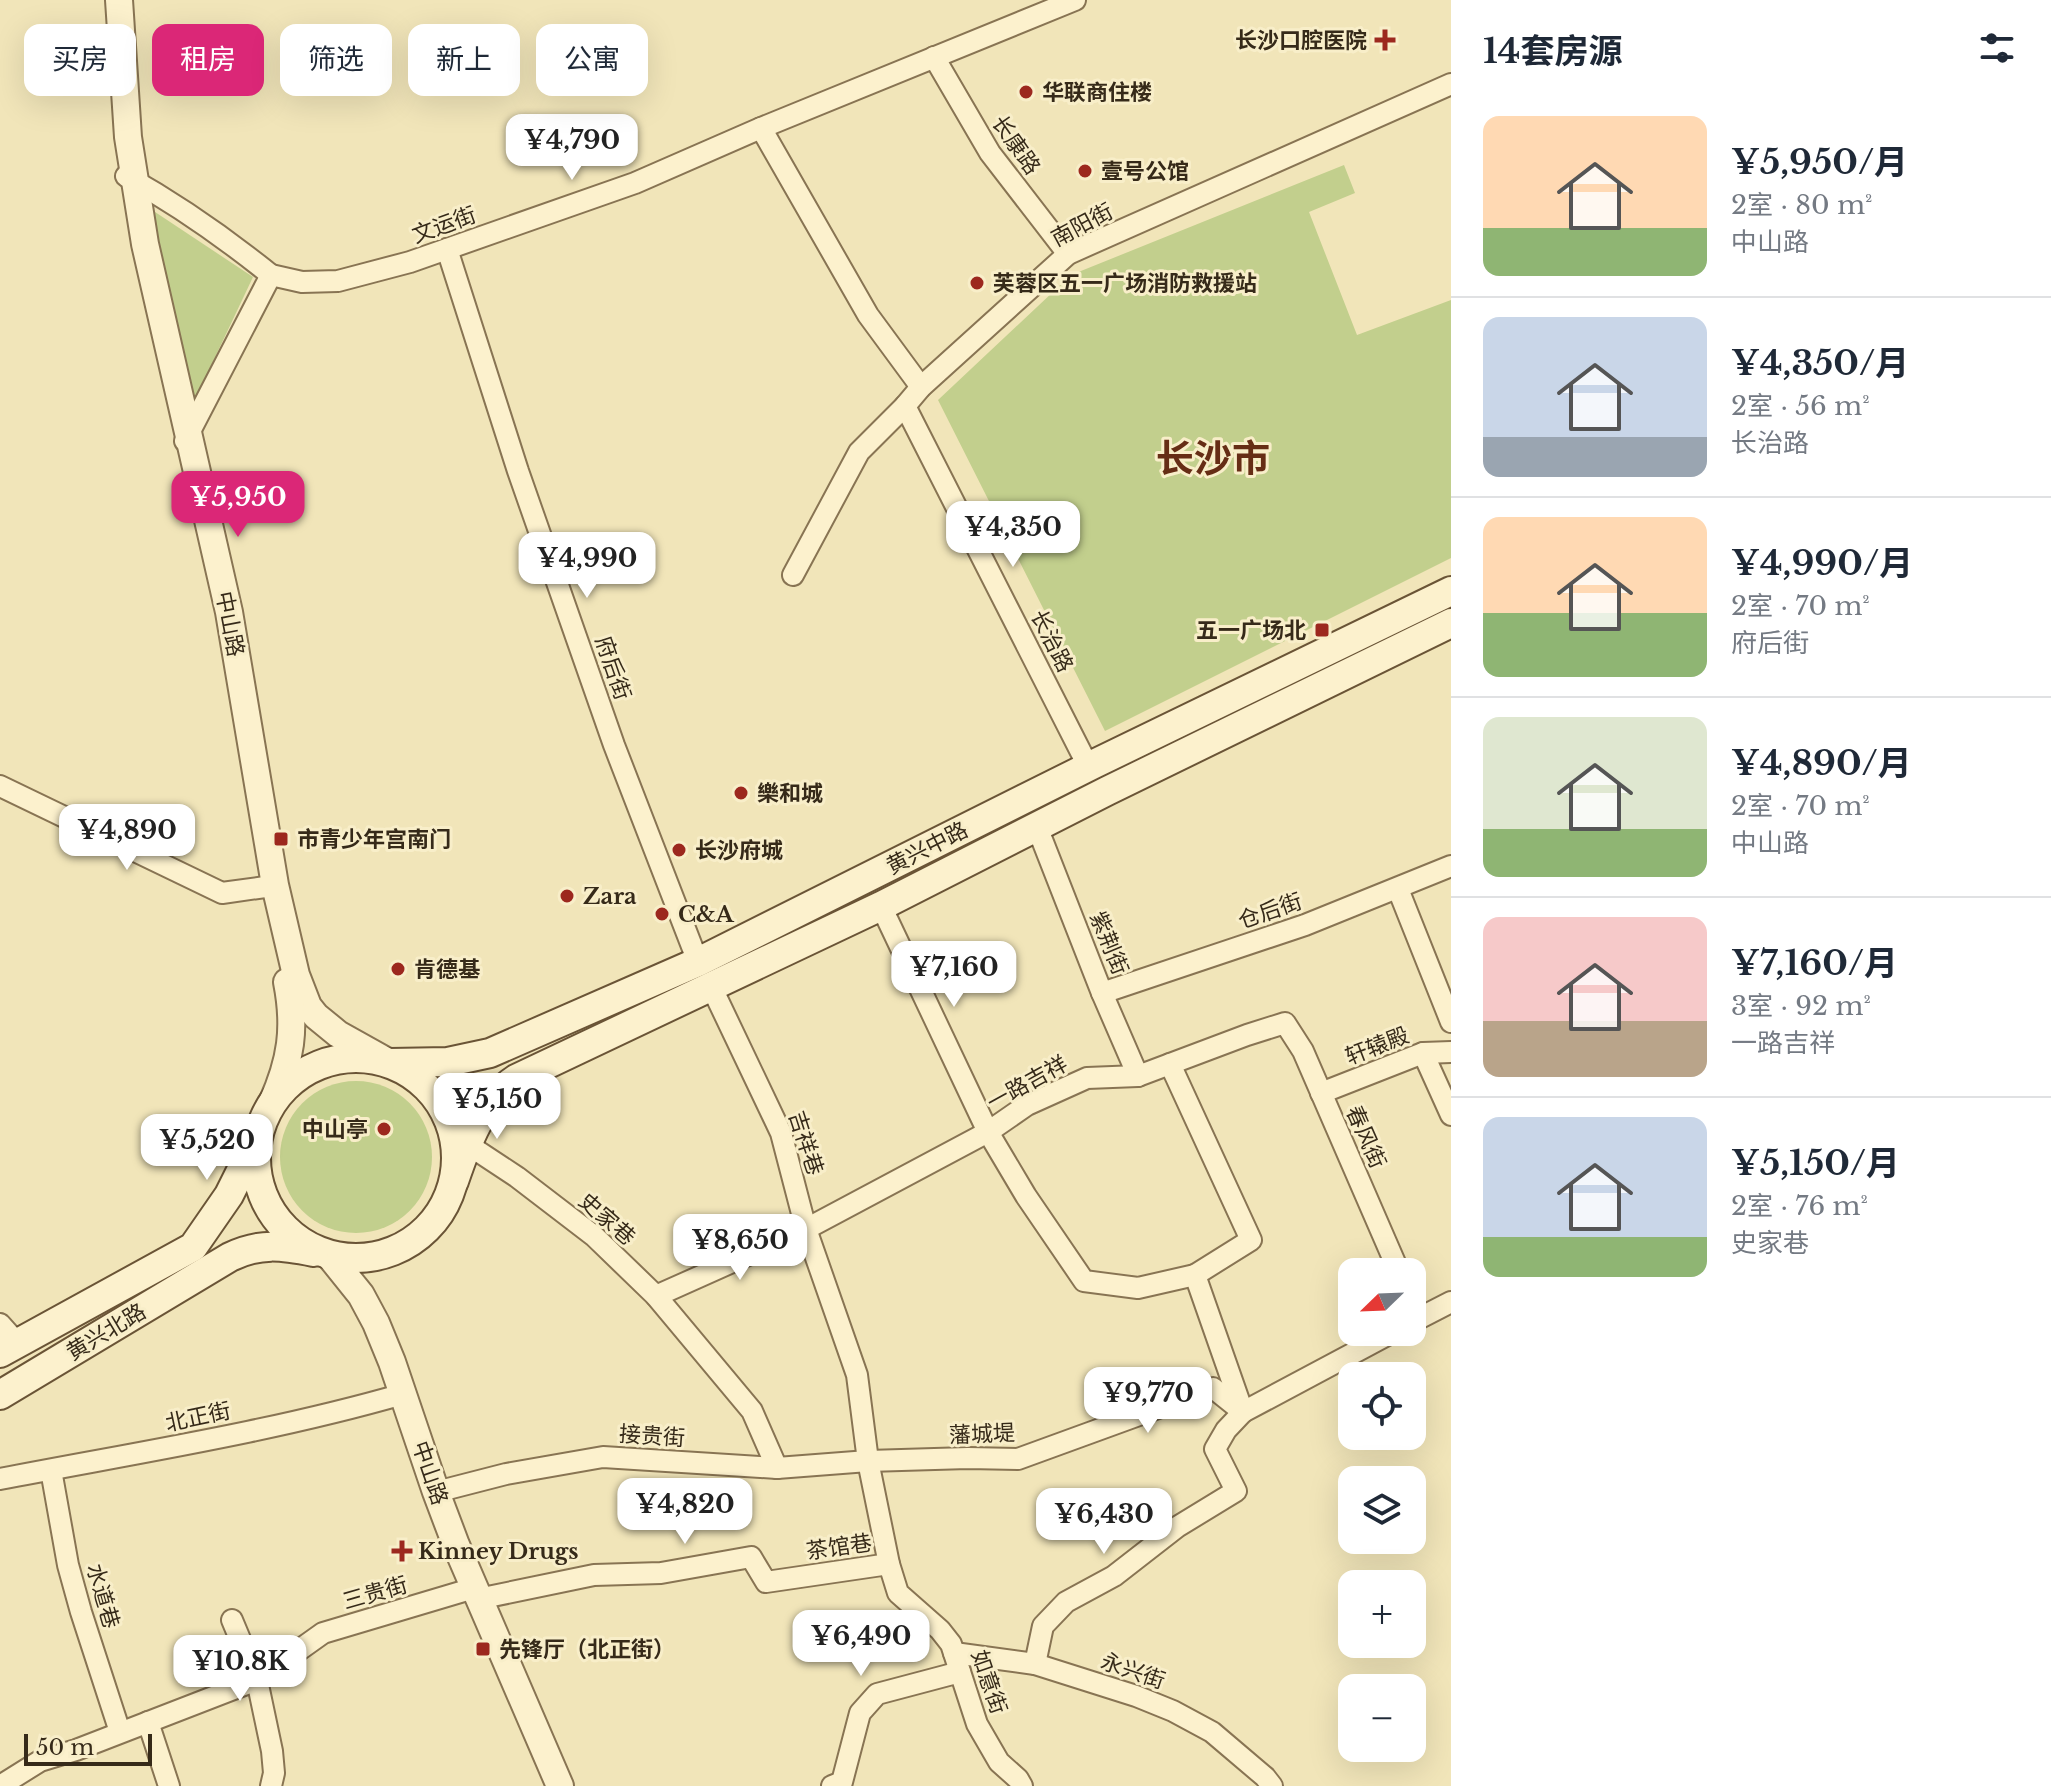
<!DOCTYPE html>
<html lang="zh">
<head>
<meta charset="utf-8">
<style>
	body { margin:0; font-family:"Libre Baskerville","Noto Sans SC",serif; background:#f2f2f3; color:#1f2937; height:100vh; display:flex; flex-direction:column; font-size:30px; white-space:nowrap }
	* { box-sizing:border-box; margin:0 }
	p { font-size:26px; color:#747a83 }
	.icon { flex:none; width:44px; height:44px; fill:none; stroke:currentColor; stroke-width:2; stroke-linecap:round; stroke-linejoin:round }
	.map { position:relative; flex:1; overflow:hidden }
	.drawer { display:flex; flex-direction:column; background:#fff; width:600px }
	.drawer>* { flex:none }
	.hud { position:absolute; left:24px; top:24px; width:760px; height:72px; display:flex; gap:16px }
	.needle { width:52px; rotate:247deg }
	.tools { position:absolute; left:1338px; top:1258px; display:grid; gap:16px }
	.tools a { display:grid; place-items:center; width:88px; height:88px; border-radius:16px; background:#fff; box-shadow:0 8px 32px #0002; font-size:40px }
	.scale { position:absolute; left:24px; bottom:20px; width:128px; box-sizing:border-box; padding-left:8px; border:4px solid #362a19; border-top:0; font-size:22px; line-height:28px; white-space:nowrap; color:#362a19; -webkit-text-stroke:6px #f8eec9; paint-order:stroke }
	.price { position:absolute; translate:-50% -68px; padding:0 18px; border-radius:16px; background:#fff; color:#222; font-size:26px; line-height:52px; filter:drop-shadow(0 2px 4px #0008) }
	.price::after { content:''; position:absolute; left:50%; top:48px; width:24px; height:18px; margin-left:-12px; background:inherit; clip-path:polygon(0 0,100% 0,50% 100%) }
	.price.current { background:#db2777; color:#fff }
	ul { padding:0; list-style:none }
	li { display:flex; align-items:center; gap:24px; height:200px; padding:0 32px }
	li+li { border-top:2px solid #e0e1e3 }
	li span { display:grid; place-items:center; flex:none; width:224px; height:160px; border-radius:16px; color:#555 }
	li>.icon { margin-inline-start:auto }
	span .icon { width:96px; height:96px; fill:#fffc; stroke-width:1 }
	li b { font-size:34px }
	h2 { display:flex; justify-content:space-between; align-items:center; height:96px; padding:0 32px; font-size:34px }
	.pill { padding:0 28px; border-radius:16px; background:#fff; box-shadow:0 8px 32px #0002; font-size:28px; line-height:72px }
	.pill.current { background:#db2777; color:#fff }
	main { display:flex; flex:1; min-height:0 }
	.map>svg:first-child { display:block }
</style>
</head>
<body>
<main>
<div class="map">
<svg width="1451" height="1786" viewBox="0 0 1451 1786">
	<rect width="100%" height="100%" fill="#f1e5b9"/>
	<g fill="#c2cf8d">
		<path d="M1344 165 1355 193 1309 212 1357 335 1451 300V558L1105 731 938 400 1071 275Z"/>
		<path d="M143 204 253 277 191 408Z"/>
		<circle cx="356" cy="1157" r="76"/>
	</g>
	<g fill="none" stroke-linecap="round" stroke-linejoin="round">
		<defs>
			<g id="minor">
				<path d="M934 57 990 153 1068 254"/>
				<path d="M761 128 868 315 921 387"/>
				<path d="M126 176C178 205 225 238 271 275"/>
				<path d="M447 249 518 471 614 745 698 962"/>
				<path d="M905 406 1087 764H1094"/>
				<path d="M185 441 271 275 302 282 338 281 410 262 635 183 761 128 1075 0"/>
				<path d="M793 575 859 452 905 406 921 387 1068 254 1451 84"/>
				<path d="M0 786 222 893 265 887"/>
				<path d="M1037 827 1102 993 1138 1076"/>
				<path d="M1398 889 1451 1022"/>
				<path d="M881 906 988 1132 1026 1196 1084 1281 1138 1288 1195 1275 1243 1412 1226 1430 1215 1449 1236 1491 1177 1527 1114 1576 1066 1602 1043 1626 1035 1664"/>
				<path d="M711 986 781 1133 806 1229 857 1375 868 1461 889 1564 898 1593 940 1630 951 1644 977 1724 999 1762 1018 1779 1022 1786"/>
				<path d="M1102 993 1305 925 1451 866"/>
				<path d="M1423 1053 1451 1115"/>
				<path d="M1170 1064 1251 1240 1195 1275"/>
				<path d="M1321 1093 1423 1053 1451 1052"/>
				<path d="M467 1144 517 1177 594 1236 656 1296 752 1411 777 1468"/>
				<path d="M656 1296 806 1229 988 1132 1027 1105 1087 1078 1138 1076 1247 1035 1285 1023 1303 1051 1399 1272"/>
				<path d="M1412 1322 1451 1302"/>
				<path d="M0 1324 17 1343"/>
				<path d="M51 1470 68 1565 81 1612 120 1732"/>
				<path d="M0 1479C135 1453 271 1432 403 1394"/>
				<path d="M436 1492 506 1474 603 1457 777 1468 868 1461 968 1458 1018 1459 1213 1388 1243 1412 1393 1332"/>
				<path d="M478 1599 594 1575 661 1573 751 1557 766 1582 889 1564"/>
				<path d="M232 1620 257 1680 261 1699 272 1751 274 1773 271 1786"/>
				<path d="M954 1653 1035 1664 1136 1696 1173 1711 1212 1732 1265 1777 1272 1786"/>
				<path d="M148 1722 169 1786"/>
				<path d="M0 1786 40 1761 76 1750 257 1680 323 1633 474 1588"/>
				<path d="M832 1786 842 1782 860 1713 877 1694 960 1672"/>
			</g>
			<g id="tertiary">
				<path d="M119 0 128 137 145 244 229 612 275 885 296 975 308 1006 316 1016 338 1034 390 1063"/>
				<path d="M272 1103C291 1061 296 1028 287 982"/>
				<path d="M328 1254 361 1295 376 1323 392 1362 436 1492 456 1545 560 1786"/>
			</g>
			<g id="secondary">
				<circle cx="356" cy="1158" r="100"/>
				<path d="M390 1063 448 1062 490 1053 698 962 1094 764 1451 591"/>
				<path d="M454 1181C467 1143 481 1102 516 1079L881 906 1107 791 1451 623"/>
				<path d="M0 1353 193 1247 229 1195 255 1143"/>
				<path d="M0 1395 230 1257C261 1242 282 1246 314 1252"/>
			</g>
		</defs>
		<use href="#minor" stroke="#887453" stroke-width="24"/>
		<use href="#tertiary" stroke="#887453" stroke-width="30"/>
		<use href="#secondary" stroke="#6a5436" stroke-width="32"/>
		<use href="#minor" stroke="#fcf1cd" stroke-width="20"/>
		<use href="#tertiary" stroke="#fcf1cd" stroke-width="26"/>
		<use href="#secondary" stroke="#fcf1cd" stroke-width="28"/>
	</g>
	<g fill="#9c281e" stroke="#f8eec9" stroke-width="3">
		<path d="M1381 28h8v8h8v8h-8v8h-8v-8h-8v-8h8z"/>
		<circle cx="1026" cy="92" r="8"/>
		<circle cx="1085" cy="171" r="8"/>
		<circle cx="977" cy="283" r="8"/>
		<rect x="1314" y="622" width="16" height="16" rx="4"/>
		<circle cx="741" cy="793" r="8"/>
		<rect x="273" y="831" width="16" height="16" rx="4"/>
		<circle cx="679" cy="850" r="8"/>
		<circle cx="567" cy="896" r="8"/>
		<circle cx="662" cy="914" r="8"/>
		<circle cx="398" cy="969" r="8"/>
		<circle cx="384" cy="1129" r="8"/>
		<path d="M398 1539h8v8h8v8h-8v8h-8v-8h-8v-8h8z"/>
		<rect x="475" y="1641" width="16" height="16" rx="4"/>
	</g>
	<g text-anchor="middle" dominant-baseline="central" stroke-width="6" stroke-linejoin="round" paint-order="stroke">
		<g font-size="22" font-weight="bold" fill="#362a19" stroke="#f8eec9" text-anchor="start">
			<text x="1367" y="40" text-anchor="end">长沙口腔医院</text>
			<text x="1042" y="92">华联商住楼</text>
			<text x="1101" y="171">壹号公馆</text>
			<text x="993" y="283">芙蓉区五一广场消防救援站</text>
			<text x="1306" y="630" text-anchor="end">五一广场北</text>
			<text x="757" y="793">樂和城</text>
			<text x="297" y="839">市青少年宫南门</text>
			<text x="695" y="850">长沙府城</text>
			<text x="583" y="896">Zara</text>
			<text x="678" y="914">C&amp;A</text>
			<text x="414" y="969">肯德基</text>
			<text x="368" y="1129" text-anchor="end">中山亭</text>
			<text x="418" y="1551">Kinney Drugs</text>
			<text x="499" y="1649">先锋厅（北正街）</text>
		</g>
		<g font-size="22" fill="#362a19" stroke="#f8eec9">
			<text transform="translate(1016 145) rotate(55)">长康路</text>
			<text transform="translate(444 225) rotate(-20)">文运街</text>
			<text transform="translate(1082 225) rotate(-28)">南阳街</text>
			<text transform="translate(230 624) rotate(79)">中山路</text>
			<text transform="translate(1052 641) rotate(63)">长治路</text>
			<text transform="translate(613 668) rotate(71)">府后街</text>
			<text transform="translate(927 848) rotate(-27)">黄兴中路</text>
			<text transform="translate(1270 911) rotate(-19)">仓后街</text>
			<text transform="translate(1109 943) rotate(68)">紫荆街</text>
			<text transform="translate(1377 1046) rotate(-21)">轩辕殿</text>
			<text transform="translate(1027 1083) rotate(-29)">一路吉祥</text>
			<text transform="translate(1366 1137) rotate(66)">春风街</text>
			<text transform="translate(806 1143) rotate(72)">吉祥巷</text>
			<text transform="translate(607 1219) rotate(41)">史家巷</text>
			<text transform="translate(106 1332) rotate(-31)">黄兴北路</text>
			<text transform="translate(198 1417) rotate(-12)">北正街</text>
			<text transform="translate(982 1434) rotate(-2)">藩城堤</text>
			<text transform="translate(652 1436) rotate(4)">接贵街</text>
			<text transform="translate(430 1473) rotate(71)">中山路</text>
			<text transform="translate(839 1547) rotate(-8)">茶馆巷</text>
			<text transform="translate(375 1593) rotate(-16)">三贵街</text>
			<text transform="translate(103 1596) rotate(74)">水道巷</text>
			<text transform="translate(1133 1671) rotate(19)">永兴街</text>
			<text transform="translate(989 1682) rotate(71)">如意街</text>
		</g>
		<g font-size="38" font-weight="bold" fill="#662d15" stroke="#f8eec9">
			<text x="1213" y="458">长沙市</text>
		</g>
	</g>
</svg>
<div class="tools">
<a><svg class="needle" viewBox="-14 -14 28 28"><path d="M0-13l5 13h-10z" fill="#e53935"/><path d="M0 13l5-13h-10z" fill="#747a83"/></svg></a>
<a><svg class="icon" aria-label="locate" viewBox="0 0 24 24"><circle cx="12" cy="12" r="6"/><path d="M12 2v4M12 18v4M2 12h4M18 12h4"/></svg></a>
<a><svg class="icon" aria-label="layers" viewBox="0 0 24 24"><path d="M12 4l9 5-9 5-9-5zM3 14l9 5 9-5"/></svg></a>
<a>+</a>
<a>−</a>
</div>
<div class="scale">50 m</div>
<b class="price" style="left:572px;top:182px">¥4,790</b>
<b class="price current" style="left:238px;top:539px">¥5,950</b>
<b class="price" style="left:1013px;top:569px">¥4,350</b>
<b class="price" style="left:587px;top:600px">¥4,990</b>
<b class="price" style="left:127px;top:872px">¥4,890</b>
<b class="price" style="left:954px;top:1009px">¥7,160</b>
<b class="price" style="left:497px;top:1141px">¥5,150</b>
<b class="price" style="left:207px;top:1182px">¥5,520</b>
<b class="price" style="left:740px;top:1282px">¥8,650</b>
<b class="price" style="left:1148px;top:1435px">¥9,770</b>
<b class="price" style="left:685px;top:1546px">¥4,820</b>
<b class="price" style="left:1104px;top:1556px">¥6,430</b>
<b class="price" style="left:861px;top:1678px">¥6,490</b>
<b class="price" style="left:240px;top:1703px">¥10.8K</b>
<div class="hud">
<a class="pill">买房</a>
<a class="pill current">租房</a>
<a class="pill">筛选</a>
<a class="pill">新上</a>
<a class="pill">公寓</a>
</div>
</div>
<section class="drawer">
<h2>14套房源<svg class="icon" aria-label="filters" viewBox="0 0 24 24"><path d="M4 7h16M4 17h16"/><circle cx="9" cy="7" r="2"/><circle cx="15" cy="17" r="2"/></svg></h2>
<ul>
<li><span style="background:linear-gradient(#ffd9b3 70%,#8fb573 0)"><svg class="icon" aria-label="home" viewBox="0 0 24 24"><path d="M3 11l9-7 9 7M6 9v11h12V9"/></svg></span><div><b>¥5,950/月</b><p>2室 · 80 m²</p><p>中山路</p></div></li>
<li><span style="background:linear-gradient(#c9d6e8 75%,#9aa5b1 0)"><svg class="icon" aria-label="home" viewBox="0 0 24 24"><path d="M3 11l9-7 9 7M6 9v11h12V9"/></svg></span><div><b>¥4,350/月</b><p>2室 · 56 m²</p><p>长治路</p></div></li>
<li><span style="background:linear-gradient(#ffd9b3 60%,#8fb573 0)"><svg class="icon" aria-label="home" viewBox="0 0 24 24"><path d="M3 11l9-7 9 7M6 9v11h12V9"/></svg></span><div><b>¥4,990/月</b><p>2室 · 70 m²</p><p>府后街</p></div></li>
<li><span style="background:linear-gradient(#dfe7d0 70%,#8fb573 0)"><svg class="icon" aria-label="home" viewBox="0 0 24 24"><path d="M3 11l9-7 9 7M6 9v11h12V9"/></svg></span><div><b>¥4,890/月</b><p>2室 · 70 m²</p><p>中山路</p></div></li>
<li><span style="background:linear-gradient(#f6c9c9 65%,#b9a48a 0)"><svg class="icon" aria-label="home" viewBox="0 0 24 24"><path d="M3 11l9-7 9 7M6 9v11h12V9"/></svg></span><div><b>¥7,160/月</b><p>3室 · 92 m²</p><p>一路吉祥</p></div></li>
<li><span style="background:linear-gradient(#c9d6e8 75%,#8fb573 0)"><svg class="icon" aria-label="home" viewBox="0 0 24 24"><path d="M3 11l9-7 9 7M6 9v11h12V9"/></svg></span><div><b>¥5,150/月</b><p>2室 · 76 m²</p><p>史家巷</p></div></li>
</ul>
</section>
</main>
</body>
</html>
